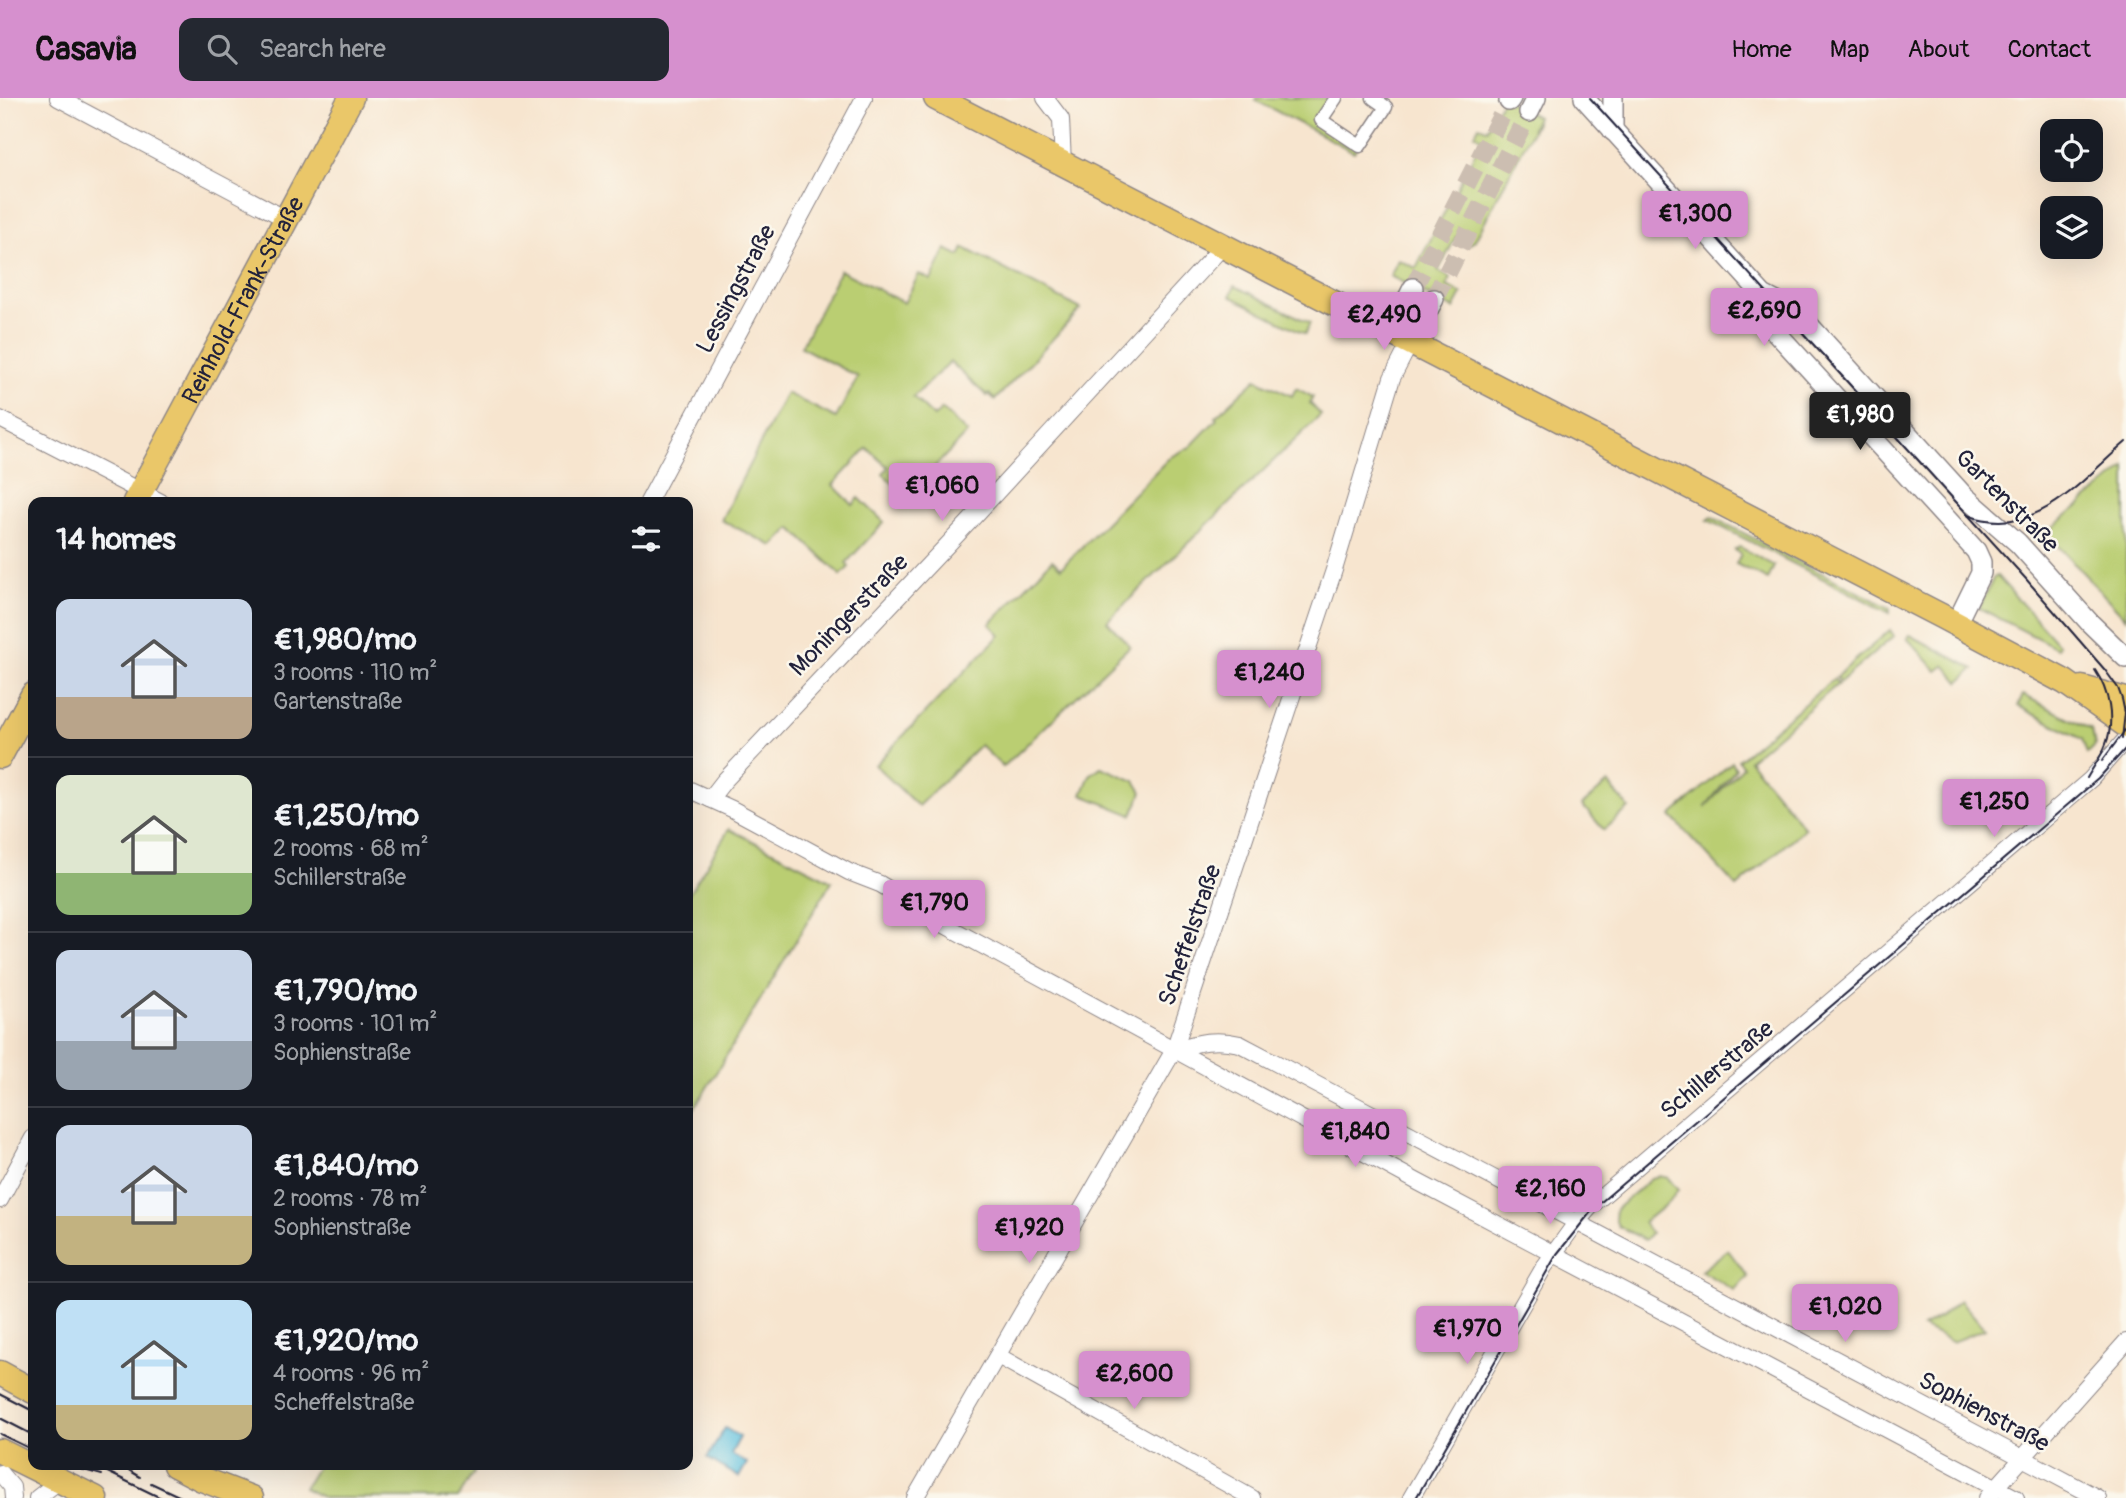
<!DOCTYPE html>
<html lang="en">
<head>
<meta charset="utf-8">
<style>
	body { margin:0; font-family:Pangolin,sans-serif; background:#242831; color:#f1f3f6; height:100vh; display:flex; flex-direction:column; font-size:26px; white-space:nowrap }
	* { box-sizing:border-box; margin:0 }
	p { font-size:23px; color:#9ea1a6 }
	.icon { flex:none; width:38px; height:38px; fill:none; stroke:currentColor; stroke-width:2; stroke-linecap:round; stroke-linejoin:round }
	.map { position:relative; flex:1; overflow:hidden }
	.panel { position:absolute; left:28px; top:399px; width:665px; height:973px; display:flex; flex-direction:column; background:#171b24; border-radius:14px; box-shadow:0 7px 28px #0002 }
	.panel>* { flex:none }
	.tools { position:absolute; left:2040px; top:21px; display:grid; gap:14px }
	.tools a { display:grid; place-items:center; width:63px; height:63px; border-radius:14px; background:#171b24; box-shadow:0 7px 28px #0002; font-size:35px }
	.price { position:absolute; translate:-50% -60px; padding:0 16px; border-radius:7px; background:#d690ce; color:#111; font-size:23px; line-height:46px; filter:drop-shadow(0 2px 4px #0008) }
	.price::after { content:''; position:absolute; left:50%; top:42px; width:21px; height:16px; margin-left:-10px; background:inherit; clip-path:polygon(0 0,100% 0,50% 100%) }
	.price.on { background:#222; color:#fff }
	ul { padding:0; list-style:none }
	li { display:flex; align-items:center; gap:21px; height:175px; padding:0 28px }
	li+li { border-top:2px solid #363941 }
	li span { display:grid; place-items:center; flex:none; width:196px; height:140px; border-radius:14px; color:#555 }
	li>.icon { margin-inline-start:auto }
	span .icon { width:84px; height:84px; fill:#fffc; stroke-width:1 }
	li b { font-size:30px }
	h2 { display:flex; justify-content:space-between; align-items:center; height:84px; padding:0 28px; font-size:30px }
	header { display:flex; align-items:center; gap:42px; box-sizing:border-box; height:98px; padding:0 35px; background:#d690ce; color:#111 }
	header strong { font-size:33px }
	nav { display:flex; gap:38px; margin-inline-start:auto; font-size:24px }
	.search { width:490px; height:63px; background:#242831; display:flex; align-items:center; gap:18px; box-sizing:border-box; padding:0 24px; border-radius:14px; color:#9ea1a6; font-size:26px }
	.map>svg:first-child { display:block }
</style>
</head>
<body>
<header>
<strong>Casavia</strong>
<div class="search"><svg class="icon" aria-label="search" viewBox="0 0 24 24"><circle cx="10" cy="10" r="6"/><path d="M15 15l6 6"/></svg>Search here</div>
<nav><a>Home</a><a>Map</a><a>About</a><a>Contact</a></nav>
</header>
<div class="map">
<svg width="2126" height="1400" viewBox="0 0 2126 1400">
	<rect width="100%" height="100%" fill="#fbf7ec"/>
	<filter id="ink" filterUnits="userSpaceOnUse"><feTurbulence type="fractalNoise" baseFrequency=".0143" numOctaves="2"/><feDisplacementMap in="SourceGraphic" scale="14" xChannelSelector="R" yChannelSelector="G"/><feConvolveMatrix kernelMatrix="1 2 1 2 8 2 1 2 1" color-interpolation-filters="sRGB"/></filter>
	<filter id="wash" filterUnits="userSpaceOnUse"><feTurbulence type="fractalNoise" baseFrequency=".00686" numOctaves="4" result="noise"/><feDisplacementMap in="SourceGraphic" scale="28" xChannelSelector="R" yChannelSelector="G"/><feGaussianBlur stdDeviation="1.57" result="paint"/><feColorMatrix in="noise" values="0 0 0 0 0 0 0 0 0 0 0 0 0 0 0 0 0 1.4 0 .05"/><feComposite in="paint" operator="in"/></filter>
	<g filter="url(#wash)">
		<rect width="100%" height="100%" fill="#f7e5cf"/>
		<g fill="#bace72" stroke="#6e7856" stroke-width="2">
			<path d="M1256 0H1336L1321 22 1358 47 1354 54 1255 2Z"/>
			<path d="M1503 0 1537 19 1531 32 1536 23V25L1475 142 1470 146 1456 139 1438 173 1451 180 1447 188 1462 196 1454 211 1390 178 1398 162 1416 170 1482 41 1475 36 1479 28 1487 31Z"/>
			<path d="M964 150 1081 211 995 302 989 296 987 298 950 264 913 299 934 319 942 311 967 335 907 398 883 376 888 369 867 350 833 387 853 407 859 400 884 424 846 465 849 469 841 477 791 430 773 448 721 422 786 295 836 320 858 279 801 249 840 172 904 205 919 176 931 182 946 151 960 158Z"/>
			<path d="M1235 188 1310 225 1305 236 1230 198Z"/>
			<path d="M1256 281 1292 298 1296 290 1313 299 1310 305 1321 317 1107 523 1130 548 1003 669 980 647 918 708 875 667 1000 537 990 526 1052 462 1061 470 1170 359 1190 349 1217 321 1215 319Z"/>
			<path d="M2126 369V521L2046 435Z"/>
			<path d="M1712 419 1890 510V515L1708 422Z"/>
			<path d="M1740 449 1774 468 1768 482 1736 466 1741 456 1735 452Z"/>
			<path d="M1997 478 2059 547 2057 550 1979 510 1994 479Z"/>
			<path d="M1890 532 1894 538 1840 584 1836 579Z"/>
			<path d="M1910 537 1974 571 1959 584 1945 567 1937 573 1907 540Z"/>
			<path d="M1834 581 1838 586 1749 662 1805 730 1737 789 1671 718 1732 664 1736 671 1705 709 1743 669 1738 662Z"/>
			<path d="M2023 597 2092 632 2095 648 2087 656 2082 641 2018 608Z"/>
			<path d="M1101 669 1135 683 1142 694 1132 717 1082 697 1090 677Z"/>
			<path d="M1608 685 1629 710 1604 732 1582 707Z"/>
			<path d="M729 731 832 783 688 1021V797Z"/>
			<path d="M1659 1078 1668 1080 1678 1092 1671 1102 1643 1125 1651 1135 1645 1142 1618 1128 1615 1121 1616 1111 1652 1080Z"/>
			<path d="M1728 1152 1748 1179 1734 1192 1701 1173Z"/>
			<path d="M1960 1202 1985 1231 1952 1244 1922 1229 1942 1218Z"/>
			<path d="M318 1367H478L458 1400H324L304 1390Z"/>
		</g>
		<path fill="#61c1df" stroke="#42728d" stroke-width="2" d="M725 1330 740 1339 731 1356 747 1365 739 1379 707 1360Z"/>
	</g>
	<g filter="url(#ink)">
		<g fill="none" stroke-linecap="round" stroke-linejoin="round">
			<g stroke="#ccbeb1" stroke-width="19" stroke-dasharray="19 10" stroke-linecap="butt">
				<path d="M1413 190 1509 3"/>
				<path d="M1434 201 1529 14"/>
			</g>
			<defs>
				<path id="pedestrian" d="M1336 0 1321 22 1360 48 1386 9 1373 0"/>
				<g id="minor">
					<path d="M58 0 286 121"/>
					<path d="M1045 0 1061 21 1063 66"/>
					<path d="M0 321 161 404"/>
					<path d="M648 404 864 0"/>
					<path d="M688 691 732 711 849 774 880 786 895 795 919 813 1416 1083 2016 1400"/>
					<path d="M710 701 724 683 970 423 1222 149"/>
					<path d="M1174 952C1198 944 1216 940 1240 946L2098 1400"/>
					<path d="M0 1102 33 1040"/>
					<path d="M998 1258 1252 1400"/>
					<path d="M0 1375 12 1389 13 1400"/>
					<path d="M37 1400 59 1383"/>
					<path d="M915 1400 1174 952 1334 472 1392 280 1410 245"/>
					<path d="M1411 1400 1544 1169 1576 1125 1591 1108 2091 681 2126 641"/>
					<path d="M1987 1400 2126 1244"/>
				</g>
				<g id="tertiary">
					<path d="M1584 0 1763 197 1798 215 1963 397 2018 445 2090 525 2126 560"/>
					<path d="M1613 0V33"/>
					<path d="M1509 3 1511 0"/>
					<path d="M1529 14 1536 0"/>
					<path d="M1763 197 1774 232 1976 453 1981 464V475L1956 526"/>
					<path d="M1390 235 1413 190"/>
					<path d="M1410 245 1434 201"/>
				</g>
				<g id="primary">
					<path d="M936 0 1941 518 2065 584 2126 627"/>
					<path id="s1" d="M135 404 351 0"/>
					<path d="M2082 590 2126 602"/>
					<path d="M0 658 33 597"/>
					<path d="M0 1275 33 1293"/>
					<path d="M0 1353 95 1400"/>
					<path d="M175 1367 202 1381 251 1400"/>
				</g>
			</defs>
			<use href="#pedestrian" stroke="#8c8485" stroke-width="15"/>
			<use href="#minor" stroke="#8c8485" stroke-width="18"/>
			<use href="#tertiary" stroke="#8c8485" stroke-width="22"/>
			<use href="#primary" stroke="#8c8485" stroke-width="27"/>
			<use href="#pedestrian" stroke="#fff" stroke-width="12"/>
			<use href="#minor" stroke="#fff" stroke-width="16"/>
			<use href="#tertiary" stroke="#fff" stroke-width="19"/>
			<use href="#primary" stroke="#eac769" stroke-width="24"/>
			<g stroke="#22223b" stroke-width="2">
				<path d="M1590 0 2026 481 2105 572 2118 590 2122 601 2125 615 2122 641"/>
				<path d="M1967 417C2036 442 2078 385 2126 344"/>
				<path d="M2102 663 2126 631"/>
				<path d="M2087 680C2093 669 2102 658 2106 646 2115 622 2109 593 2095 572"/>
				<path d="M0 1296 33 1313"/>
				<path d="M0 1320 33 1337"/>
				<path d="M0 1336 33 1352"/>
				<path d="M66 1367 102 1377"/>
				<path d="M93 1367 161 1400"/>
				<path d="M120 1367 140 1379"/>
				<path d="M151 1385 183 1400"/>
				<path d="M1416 1400 1557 1156 1594 1110 2098 681 2126 650"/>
			</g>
		</g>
	</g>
	<g text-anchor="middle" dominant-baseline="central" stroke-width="5" stroke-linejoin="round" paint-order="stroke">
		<g font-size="24" fill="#22223b" stroke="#fbf7ec">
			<text transform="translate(736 191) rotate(-62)">Lessingstraße</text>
			<text stroke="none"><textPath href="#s1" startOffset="229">Reinhold-Frank-Straße</textPath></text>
			<text transform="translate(2007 403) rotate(45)">Gartenstraße</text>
			<text transform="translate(849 517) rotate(-46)">Moningerstraße</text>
			<text transform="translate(1190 837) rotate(-71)">Scheffelstraße</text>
			<text transform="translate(1717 972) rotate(-40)">Schillerstraße</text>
			<text transform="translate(1984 1314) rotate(28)">Sophienstraße</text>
		</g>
	</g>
</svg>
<div class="tools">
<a><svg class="icon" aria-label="locate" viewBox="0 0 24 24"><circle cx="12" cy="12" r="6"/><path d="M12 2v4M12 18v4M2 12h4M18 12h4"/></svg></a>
<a><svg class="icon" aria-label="layers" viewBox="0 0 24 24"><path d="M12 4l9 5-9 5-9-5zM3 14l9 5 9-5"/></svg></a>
</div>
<b class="price" style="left:1695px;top:153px">€1,300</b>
<b class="price" style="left:1764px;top:250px">€2,690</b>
<b class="price" style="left:1384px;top:254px">€2,490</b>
<b class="price on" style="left:1860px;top:354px">€1,980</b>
<b class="price" style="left:942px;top:425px">€1,060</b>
<b class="price" style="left:1269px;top:612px">€1,240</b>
<b class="price" style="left:1994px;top:741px">€1,250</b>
<b class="price" style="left:934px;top:842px">€1,790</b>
<b class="price" style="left:1355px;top:1071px">€1,840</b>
<b class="price" style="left:1550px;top:1128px">€2,160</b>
<b class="price" style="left:1029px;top:1167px">€1,920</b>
<b class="price" style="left:1845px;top:1246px">€1,020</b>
<b class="price" style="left:1467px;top:1268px">€1,970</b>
<b class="price" style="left:1134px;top:1313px">€2,600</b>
<section class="panel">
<h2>14 homes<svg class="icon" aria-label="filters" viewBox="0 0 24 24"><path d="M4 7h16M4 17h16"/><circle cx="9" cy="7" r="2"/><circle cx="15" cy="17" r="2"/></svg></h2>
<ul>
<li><span style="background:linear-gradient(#c9d6e8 70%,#b9a48a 0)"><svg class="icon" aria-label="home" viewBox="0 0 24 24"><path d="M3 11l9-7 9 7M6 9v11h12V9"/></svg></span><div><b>€1,980/mo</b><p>3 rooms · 110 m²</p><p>Gartenstraße</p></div></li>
<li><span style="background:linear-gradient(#dfe7d0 70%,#8fb573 0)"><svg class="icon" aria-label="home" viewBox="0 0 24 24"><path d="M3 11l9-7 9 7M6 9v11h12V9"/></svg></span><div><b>€1,250/mo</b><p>2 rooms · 68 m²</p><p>Schillerstraße</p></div></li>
<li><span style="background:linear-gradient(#c9d6e8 65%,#9aa5b1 0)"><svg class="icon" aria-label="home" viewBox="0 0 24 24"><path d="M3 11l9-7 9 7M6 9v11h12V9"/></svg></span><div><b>€1,790/mo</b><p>3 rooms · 101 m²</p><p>Sophienstraße</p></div></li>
<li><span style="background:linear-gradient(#c9d6e8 65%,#c2b280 0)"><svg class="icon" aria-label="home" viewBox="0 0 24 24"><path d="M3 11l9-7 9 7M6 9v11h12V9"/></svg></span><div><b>€1,840/mo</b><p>2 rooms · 78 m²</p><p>Sophienstraße</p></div></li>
<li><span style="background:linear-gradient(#bfe0f5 75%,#c2b280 0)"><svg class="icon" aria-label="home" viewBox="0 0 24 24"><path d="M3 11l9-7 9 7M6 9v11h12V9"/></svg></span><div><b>€1,920/mo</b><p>4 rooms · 96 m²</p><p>Scheffelstraße</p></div></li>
</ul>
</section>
</div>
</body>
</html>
